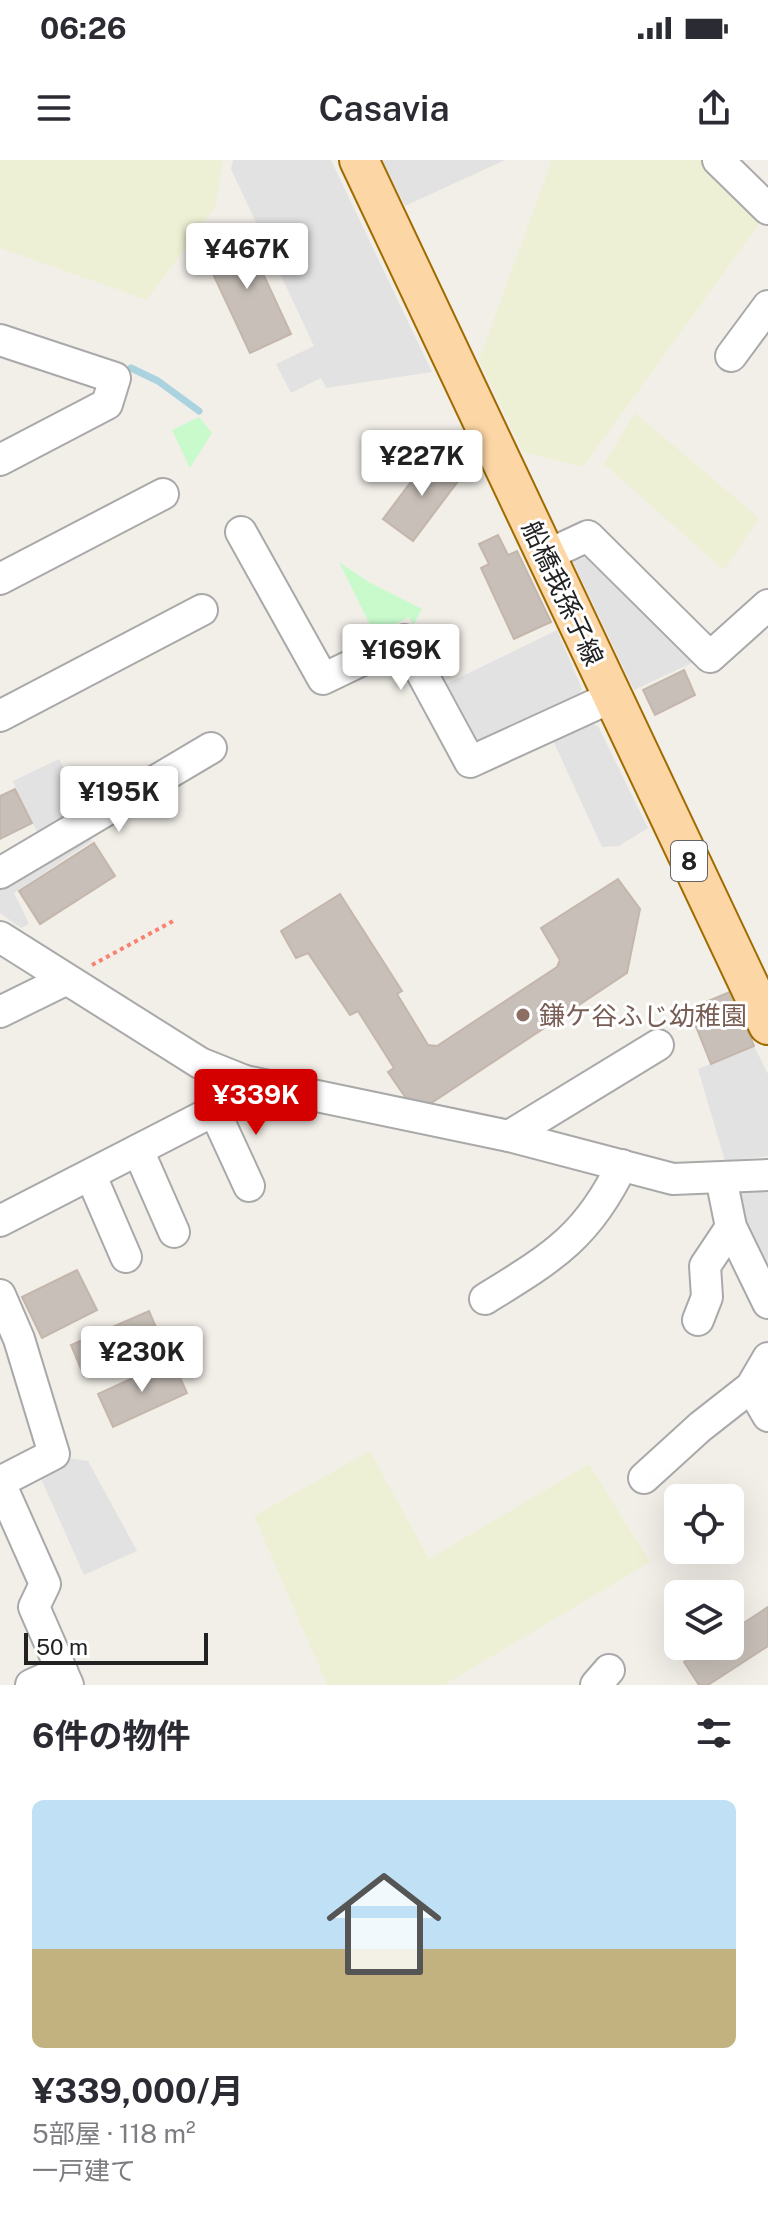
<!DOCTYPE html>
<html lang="ja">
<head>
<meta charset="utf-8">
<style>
	body { margin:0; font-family:"Public Sans","Noto Sans JP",sans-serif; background:#f7f7f7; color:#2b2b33; height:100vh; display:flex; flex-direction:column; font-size:30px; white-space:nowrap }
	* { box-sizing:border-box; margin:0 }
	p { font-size:26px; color:#7c7c81 }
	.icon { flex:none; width:44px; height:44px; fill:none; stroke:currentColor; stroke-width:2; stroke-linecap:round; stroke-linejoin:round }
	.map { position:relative; height:1525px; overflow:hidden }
	.side { display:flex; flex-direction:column; background:#fff; flex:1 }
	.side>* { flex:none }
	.buttons { position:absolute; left:664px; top:1324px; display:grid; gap:16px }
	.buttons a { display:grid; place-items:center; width:80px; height:80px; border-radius:12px; background:#fff; box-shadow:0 8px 32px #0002; font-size:40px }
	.scale { position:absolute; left:24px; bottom:20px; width:184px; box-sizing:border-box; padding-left:8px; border:4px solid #222; border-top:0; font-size:22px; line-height:28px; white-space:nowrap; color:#222; -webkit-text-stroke:6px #fff; paint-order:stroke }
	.price { position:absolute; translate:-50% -68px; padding:0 18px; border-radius:8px; background:#fff; color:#222; font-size:26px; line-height:52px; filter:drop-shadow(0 2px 4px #0008) }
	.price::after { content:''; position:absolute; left:50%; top:48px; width:24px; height:18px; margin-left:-12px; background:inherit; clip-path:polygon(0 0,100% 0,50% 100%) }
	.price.active { background:#d40000; color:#fff }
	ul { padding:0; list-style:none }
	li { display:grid; align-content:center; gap:16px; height:424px; padding:0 32px }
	li span { display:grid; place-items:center; height:248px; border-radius:12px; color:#555 }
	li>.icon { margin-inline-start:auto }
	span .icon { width:144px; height:144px; fill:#fffc; stroke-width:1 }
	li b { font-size:34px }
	h2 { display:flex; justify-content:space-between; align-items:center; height:96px; padding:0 32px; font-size:34px }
	.status { display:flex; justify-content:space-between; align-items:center; height:56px; padding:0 40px; background:#fff; direction:ltr }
	.status svg { height:22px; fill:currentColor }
	header { display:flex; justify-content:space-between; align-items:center; height:104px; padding:0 32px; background:#fff; font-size:36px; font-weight:600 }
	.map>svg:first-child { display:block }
</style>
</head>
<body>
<div class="status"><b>06:26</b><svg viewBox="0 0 49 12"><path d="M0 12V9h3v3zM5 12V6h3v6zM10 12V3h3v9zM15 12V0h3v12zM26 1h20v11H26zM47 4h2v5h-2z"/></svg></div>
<header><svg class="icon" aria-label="menu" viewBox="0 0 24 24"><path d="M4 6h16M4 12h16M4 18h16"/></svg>Casavia<svg class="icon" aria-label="share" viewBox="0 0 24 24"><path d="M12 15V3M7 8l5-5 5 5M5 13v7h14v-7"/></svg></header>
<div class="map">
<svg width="768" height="1525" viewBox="0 0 768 1525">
	<rect width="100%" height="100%" fill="#f2efe9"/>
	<g fill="#eef0d5">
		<path d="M0 0H223L215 47 147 140 0 88Z"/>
		<path d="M552 0H705L765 56 583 307 523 292 479 200Z"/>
		<path d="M635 253 759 358 724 410 604 304Z"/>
		<path d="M370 1291 429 1399 589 1304 650 1402 444 1525H327L254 1356Z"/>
	</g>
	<g fill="#c8facc">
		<path d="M199 257 212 273 190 308 172 270Z"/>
		<path d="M339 402 367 421 422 449 413 465 409 457 375 475Z"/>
	</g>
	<g fill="#e2e2e2">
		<path d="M233 0H331L432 212 326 228 321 218 291 233 276 204 314 186 231 9Z"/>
		<path d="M382 0H505L405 46Z"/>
		<path d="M596 393 696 501 634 530 573 402Z"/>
		<path d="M557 470 582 529 573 543 484 589 463 581 436 529Z"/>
		<path d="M584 561 598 566 648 668 619 686 602 687 550 574Z"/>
		<path d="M59 599 84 650 38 674 13 621Z"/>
		<path d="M83 670 92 681 14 733 29 764 21 768 0 753V722Z"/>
		<path d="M754 886 768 914V996L725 1001 698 909Z"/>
		<path d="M768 1029V1118L730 1034Z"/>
		<path d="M67 1298 88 1301 137 1391 84 1415 39 1314Z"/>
	</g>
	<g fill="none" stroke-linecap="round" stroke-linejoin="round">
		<path stroke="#aad3df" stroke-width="7" d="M131 208 158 221 199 251"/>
	</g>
	<g fill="#c7bfb8" stroke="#c4b6ab" stroke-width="2">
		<path d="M241 66 291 174 250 193 206 99 216 94 210 80Z"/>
		<path d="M432 294 462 316 413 381 383 359Z"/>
		<path d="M498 375 508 395 517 391 551 462 514 479 481 408 489 404 479 384Z"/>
		<path d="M684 510 695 535 655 555 643 530Z"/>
		<path d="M15 629 32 663 0 679V636Z"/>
		<path d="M94 683 115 716 40 764 19 731Z"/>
		<path d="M618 719 640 749 627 813 430 944 408 941 388 912 394 908 358 851 350 855 308 793 296 798 281 771 340 734 402 831 397 834 428 885 437 886 557 807 560 800 541 768Z"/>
		<path d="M732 831 754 886 711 904 689 849Z"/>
		<path d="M77 1110 97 1150 42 1178 22 1137Z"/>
		<path d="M149 1151 162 1182 84 1216 71 1185Z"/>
		<path d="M172 1200 187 1233 113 1267 98 1234Z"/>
		<path d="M768 1447V1486L708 1525H699L684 1502 709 1486H730V1472Z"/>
	</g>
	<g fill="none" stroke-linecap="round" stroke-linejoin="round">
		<defs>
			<g id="minor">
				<path d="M718 0 768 49"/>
				<path d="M0 180 115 218 107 244 0 300"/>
				<path d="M731 196 768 146"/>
				<path d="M241 372 323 519 404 480 470 602 612 537"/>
				<path d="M545 396 588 376 710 497 768 445"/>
				<path d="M0 419 163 334"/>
				<path d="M0 556 202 450"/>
				<path d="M0 713 211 588"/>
				<path d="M0 777 200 903 245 921 509 976 673 1019 768 1015"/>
				<path d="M0 852 65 820"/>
				<path d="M214 950 249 1026"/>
				<path d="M509 976 658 885"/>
				<path d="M138 990 174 1072"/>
				<path d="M91 1016 126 1097"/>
				<path d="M721 1018 731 1067 768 1143"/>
				<path d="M0 1061 227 944 245 921"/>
				<path d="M0 1135 19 1179 54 1294 0 1322"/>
				<path d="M485 1139C551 1098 587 1078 622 1005"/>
				<path d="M698 1160 707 1137 705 1106 731 1067"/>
				<path d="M751 1227 768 1256"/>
				<path d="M644 1318 700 1267 751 1227 768 1198"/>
				<path d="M0 1323 45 1424 34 1447 68 1525"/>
				<path d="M31 1525 62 1511"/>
				<path d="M596 1525 609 1510"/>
			</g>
			<path id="major" d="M359 0 768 865"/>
		</defs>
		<use href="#minor" stroke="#a9a9a9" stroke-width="34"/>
		<use href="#major" stroke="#a06b00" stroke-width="42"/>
		<path stroke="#fa8072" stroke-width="4" stroke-dasharray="4 4" stroke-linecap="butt" d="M92 805 175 760"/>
		<use href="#minor" stroke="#fff" stroke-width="30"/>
		<use href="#major" stroke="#fcd6a4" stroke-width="38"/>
	</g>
	<circle fill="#8d6e63" stroke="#fff" stroke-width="3" cx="523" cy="855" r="8"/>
	<g text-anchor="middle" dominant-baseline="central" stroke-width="6" stroke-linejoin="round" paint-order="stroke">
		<rect fill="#fff" stroke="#646464" stroke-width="2" x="671" y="681" width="36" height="40" rx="6"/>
		<g font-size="24" font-weight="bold" fill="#222">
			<text x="689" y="701">8</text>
		</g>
		<g font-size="26" fill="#222" stroke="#fff">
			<text transform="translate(563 433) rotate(65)">船橋我孫子線</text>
		</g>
		<g font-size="26" fill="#785e54" stroke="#fff" text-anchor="start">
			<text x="539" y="855">鎌ケ谷ふじ幼稚園</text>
		</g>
	</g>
</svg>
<div class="buttons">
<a><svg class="icon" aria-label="locate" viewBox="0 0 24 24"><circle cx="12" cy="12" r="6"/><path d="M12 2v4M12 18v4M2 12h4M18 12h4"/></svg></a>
<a><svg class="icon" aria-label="layers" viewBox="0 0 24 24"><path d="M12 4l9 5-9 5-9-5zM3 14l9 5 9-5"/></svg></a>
</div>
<div class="scale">50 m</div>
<b class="price" style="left:247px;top:131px">¥467K</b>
<b class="price" style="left:422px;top:338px">¥227K</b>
<b class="price" style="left:401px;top:532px">¥169K</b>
<b class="price" style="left:119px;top:674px">¥195K</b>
<b class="price active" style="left:256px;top:977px">¥339K</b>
<b class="price" style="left:142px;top:1234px">¥230K</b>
</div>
<section class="side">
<h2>6件の物件<svg class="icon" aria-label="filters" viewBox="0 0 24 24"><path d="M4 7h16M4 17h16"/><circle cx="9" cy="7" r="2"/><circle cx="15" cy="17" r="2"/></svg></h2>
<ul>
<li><span style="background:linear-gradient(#bfe0f5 60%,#c2b280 0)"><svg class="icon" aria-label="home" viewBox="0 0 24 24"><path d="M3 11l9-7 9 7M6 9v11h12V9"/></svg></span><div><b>¥339,000/月</b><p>5部屋 · 118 m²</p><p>一戸建て</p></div></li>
</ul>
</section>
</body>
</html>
